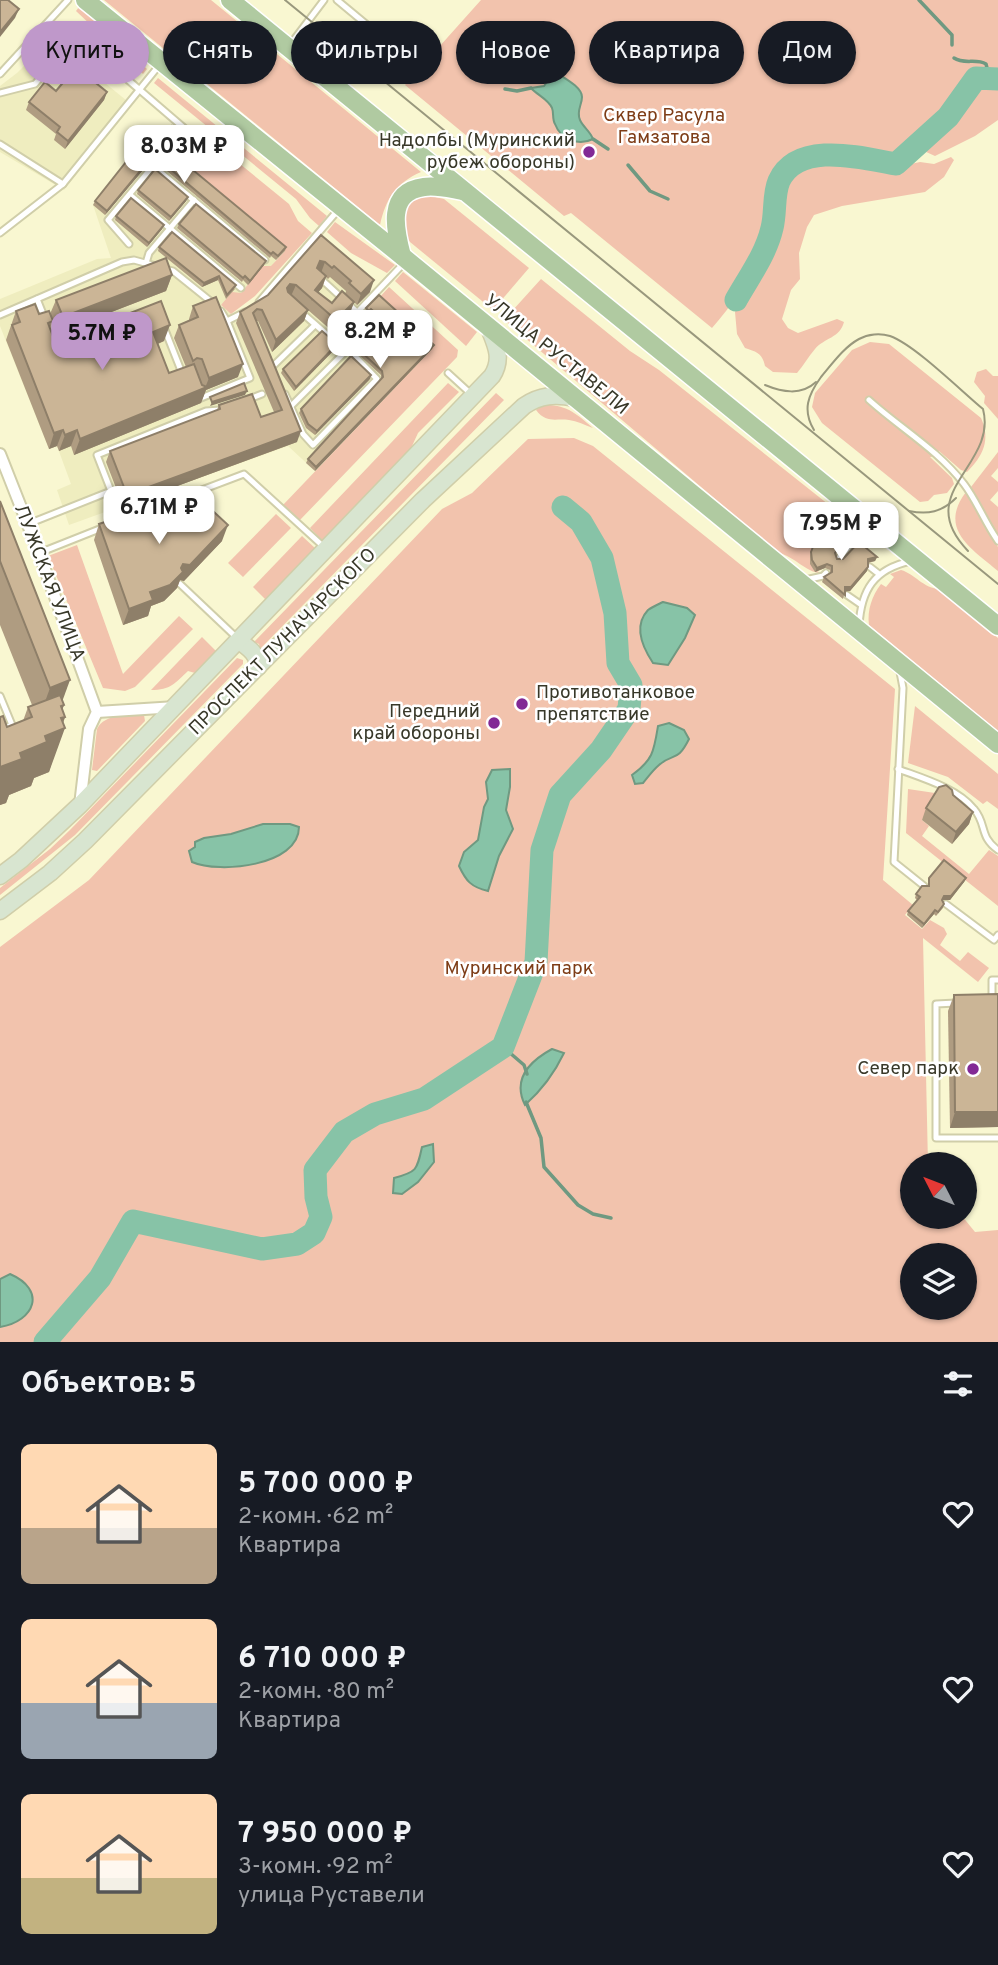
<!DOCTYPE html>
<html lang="ru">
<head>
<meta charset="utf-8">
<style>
	body { margin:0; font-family:Overpass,sans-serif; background:#20242c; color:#f1f3f6; height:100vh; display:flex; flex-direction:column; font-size:26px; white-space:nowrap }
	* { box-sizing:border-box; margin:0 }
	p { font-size:23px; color:#9ea1a6 }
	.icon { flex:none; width:38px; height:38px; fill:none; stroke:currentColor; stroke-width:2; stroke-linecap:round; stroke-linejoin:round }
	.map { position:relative; height:1342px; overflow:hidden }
	.panel { display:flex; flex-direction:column; background:#171b24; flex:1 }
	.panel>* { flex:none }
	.guide { position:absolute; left:21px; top:21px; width:957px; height:63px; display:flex; gap:14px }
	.needle { width:46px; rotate:312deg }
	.tools { position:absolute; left:900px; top:1152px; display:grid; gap:14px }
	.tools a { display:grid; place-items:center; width:77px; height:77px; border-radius:50%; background:#171b24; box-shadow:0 2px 5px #0004; font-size:35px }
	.price { position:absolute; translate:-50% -60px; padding:0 16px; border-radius:14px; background:#fff; color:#222; font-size:23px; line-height:46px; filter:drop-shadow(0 2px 4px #0008) }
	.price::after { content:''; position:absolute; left:50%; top:42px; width:21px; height:16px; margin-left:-10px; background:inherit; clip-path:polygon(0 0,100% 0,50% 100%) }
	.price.on { background:#bf98ca; color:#111 }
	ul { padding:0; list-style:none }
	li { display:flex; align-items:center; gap:21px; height:175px; padding:0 21px }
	li span { display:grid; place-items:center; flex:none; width:196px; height:140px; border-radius:10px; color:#555 }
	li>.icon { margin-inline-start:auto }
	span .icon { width:84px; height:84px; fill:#fffc; stroke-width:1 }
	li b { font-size:30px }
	h2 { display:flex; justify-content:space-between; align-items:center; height:84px; padding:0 21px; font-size:30px }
	.chip { padding:0 24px; border-radius:32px; background:#171b24; box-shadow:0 2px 5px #0004; font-size:24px; line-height:63px }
	.chip.on { background:#bf98ca; color:#111 }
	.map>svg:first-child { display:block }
</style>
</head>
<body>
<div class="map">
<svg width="998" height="1342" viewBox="0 0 998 1342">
	<rect width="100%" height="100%" fill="#f9f7d1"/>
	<g fill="#efedbf">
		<path d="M51 39 132 105 64 190 0 152V86L17 73Z"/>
		<path d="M148 137 276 260 271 267 263 266 241 293 221 305 231 314 236 323 248 317 317 246 432 349 315 471 288 446 69 525 57 490 71 484 57 446 49 449 0 326V299L97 259 111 258 93 205Z"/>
	</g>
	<g fill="#f2c3ad" fill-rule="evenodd">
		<path d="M104 0H211L421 172C396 183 386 198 380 225Z"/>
		<path d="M481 0H998V79L976 78 948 117 896 164C863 158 794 140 778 182 773 197 776 215 771 231 759 267 737 299 712 328L571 213 564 216 405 85Z"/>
		<path d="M79 7 147 69 143 74 76 11Z"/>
		<path d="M158 78 327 216 319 226 310 218 296 199 154 83Z"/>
		<path d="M980 83 998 88V120L975 136 935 156 924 151 933 139 966 107Z"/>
		<path d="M213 142 289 204 298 221 312 233 255 296 231 314 221 305 232 292 241 293 263 266H271L285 251 185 168 196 153 207 162 220 169 228 161 218 153Z"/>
		<path d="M951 157 954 160 944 177 925 192 842 206 814 215 807 227 799 253 800 279 791 290 782 319 788 328 798 333 837 319 844 322C840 338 824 338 815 349 808 357 804 365 797 373L773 372 765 366C762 353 757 352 745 348L737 334 735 312 760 265 776 229 782 182 792 169 805 161H851L897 167 920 162 934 164Z"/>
		<path d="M426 195 444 199 529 268 493 310 410 242 404 233 405 207 418 196Z"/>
		<path d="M335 222 395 265 387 273 351 253 327 232Z"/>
		<path d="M403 272 477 332 466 346 395 281Z"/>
		<path d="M541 279 630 351 659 370 843 516C847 527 852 536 843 546L831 536 816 570 820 573C806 572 795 557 779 553L504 320Z"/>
		<path d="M389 287 458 350 457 357 299 521 283 505 432 349 378 299Z"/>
		<path d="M870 342 889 344 981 418C991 440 983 456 967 472L961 470 939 451 937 456 930 457 952 478 954 484 947 493 934 495 928 501 920 502 822 423 812 407 815 393 852 350Z"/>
		<path d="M986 369 993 376H998V419L984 403 985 396 974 382 977 372Z"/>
		<path d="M448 383 459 392 418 433 407 457 324 542 310 528Z"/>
		<path d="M496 393 504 400 260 649 259 644 254 642Z"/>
		<path d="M544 405C566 404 577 414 593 428 585 425 577 421 569 420 555 418 547 424 536 410Z"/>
		<path d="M574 438 593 446 895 689 883 880 913 905 905 915 922 929 930 920 944 928 947 934 940 945 960 961 968 952 989 968 978 982 923 938 928 1164H912V1216H962L975 1232 998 1230V1342H0V947L89 880 442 509 472 493 528 439ZM912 1255H964V1307H912Z"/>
		<path d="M998 452V468L991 476 998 482V491L990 500 998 507V535L971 487Z"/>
		<path d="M966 492 998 547V571C971 548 938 529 966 492Z"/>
		<path d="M276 514 291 528 243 577 228 563Z"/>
		<path d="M302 536 316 549 266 600 253 587Z"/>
		<path d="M77 545 123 674 179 616 193 629 135 687 125 691 103 688 48 556Z"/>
		<path d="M901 570C915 574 923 588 939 589L998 638V731L869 625C867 610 872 596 881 584L886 587 894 577 890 574Z"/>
		<path d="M202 637 216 651 195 673 188 671C175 683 171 690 151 690Z"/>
		<path d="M237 658 243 660V664L75 835 0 895V888L50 849 70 830Z"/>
		<path d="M915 706 998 774V809L987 801 983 804 948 777 908 763Z"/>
		<path d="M144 715 145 721 97 771 92 770 97 729C105 713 128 716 144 715Z"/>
		<path d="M908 789 935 793V799L922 820 929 826 922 836 969 874 989 850 998 856V906L906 833Z"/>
	</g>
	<g fill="#87c3a7" stroke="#6f9981" stroke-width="2">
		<path d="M557 73C564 78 582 87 582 97 582 105 576 111 580 120 583 127 590 131 593 139 579 146 561 140 555 124 552 119 554 113 552 108 548 99 537 95 531 88L544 86 551 76Z"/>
		<path d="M663 602 687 608 695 615 685 638 668 665 653 663C643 648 633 626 648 610 652 607 659 604 663 602Z"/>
		<path d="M669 723 684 730 689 739C677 763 674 752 659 765 653 770 648 777 643 783L635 784 632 775C653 760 654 751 658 726Z"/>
		<path d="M510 769V787L506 810 513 829 499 856 488 891C471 887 466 881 459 866L464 852 478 840 484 807 488 799 486 782 492 770Z"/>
		<path d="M263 824H290L299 827C299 866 219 874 192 862L189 851 195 847V842L204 838 231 834Z"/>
		<path d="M552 1049 564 1053C554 1074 543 1089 525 1105 512 1079 530 1061 552 1049Z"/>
		<path d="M433 1144 434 1162 418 1182 402 1194 393 1193 394 1178C417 1172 417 1170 422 1147Z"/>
		<path d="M10 1274C47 1290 35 1321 0 1327V1279Z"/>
	</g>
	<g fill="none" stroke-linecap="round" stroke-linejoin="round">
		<g stroke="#6f9981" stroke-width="3.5">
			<path d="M919 0 952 35V45"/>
			<path d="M954 58C964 65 976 58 986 64L990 80"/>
			<path d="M505 89 517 91 531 88"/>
			<path d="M593 139 608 149"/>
			<path d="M628 165 650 191 668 199"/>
			<path d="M503 1047 524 1065 527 1074"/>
			<path d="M526 1102 541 1138 544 1167 578 1205 593 1214 611 1218"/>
		</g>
		<g stroke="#87c3a7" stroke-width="23">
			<path d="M736 300C749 277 766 254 772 228 776 213 773 195 779 181 798 140 862 158 896 164L948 117 976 78 998 79"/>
			<path d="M45 1342 100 1278 133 1221 262 1249 297 1244 314 1233 321 1217 316 1197 315 1170 344 1132 375 1114 424 1099 503 1047 536 962 542 850 560 795 601 750 629 709 631 685 618 663 615 613 602 558 581 522 563 507"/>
		</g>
		<defs>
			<g id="service">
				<path d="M337 0 396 49"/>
				<path d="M70 30 198 140 206 151 218 161"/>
				<path d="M290 45 324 0"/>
				<path d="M0 74 68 0"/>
				<path d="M0 93 35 84 61 53"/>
				<path d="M0 144 63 184"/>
				<path d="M130 195 241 288"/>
				<path d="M0 233 63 184 161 63"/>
				<path d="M129 244 108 220 153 166 265 260"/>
				<path d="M146 263 149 253 194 200"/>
				<path d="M165 269 173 271 214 304"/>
				<path d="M320 278 403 354"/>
				<path d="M37 299 45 319"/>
				<path d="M259 302 339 209"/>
				<path d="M221 311 227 321 245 312"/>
				<path d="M0 315 122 262 134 260 156 266"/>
				<path d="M165 330 182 373"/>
				<path d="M52 334 58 349 113 328"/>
				<path d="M332 339 405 262"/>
				<path d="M272 367 315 325"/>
				<path d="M448 373 471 394"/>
				<path d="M285 394 303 434 313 445 377 379 348 349 332 339 301 312"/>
				<path d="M201 396V398L250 378 227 321"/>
				<path d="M249 399 262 394"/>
				<path d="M869 400C900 428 938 450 964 484 977 501 985 523 998 541"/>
				<path d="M291 406 348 349"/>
				<path d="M117 522 244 474 325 548"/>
				<path d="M28 524 111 491 97 455 206 411 220 410"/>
				<path d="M39 553 102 528"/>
				<path d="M838 559 857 537 859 517"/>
				<path d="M870 567 879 574"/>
				<path d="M805 580 823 576 826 573"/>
				<path d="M180 584 237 638"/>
				<path d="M847 595 860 604"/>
				<path d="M859 626C861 590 874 569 911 561"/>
				<path d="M900 672 903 688 894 862 924 886"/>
				<path d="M0 696 12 725 0 730"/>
				<path d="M898 769C922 778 957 788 974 809 987 824 979 837 998 850"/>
				<path d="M946 904 994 940 998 935"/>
				<path d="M992 999V980H998"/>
				<path d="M956 1003 936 1004V1138H998"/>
			</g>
			<g id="minor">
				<path d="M0 454 39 553 97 712 89 729 80 805"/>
				<path d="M97 712 176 707"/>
			</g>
			<g id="secondary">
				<path d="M239 641C249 648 258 654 258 667"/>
				<path d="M0 876 21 860 80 805 492 376C503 359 496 345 489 328"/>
				<path d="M0 911 50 873 85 841 423 500 524 406C540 395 555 394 575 398"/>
			</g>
			<g id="primary">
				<path d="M85 0 402 256 998 744"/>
				<path d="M230 0 998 626"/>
				<path d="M402 256C395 230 386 192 424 187 437 185 451 189 463 191"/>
			</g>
		</defs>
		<use href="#service" stroke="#d0cea9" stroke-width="9"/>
		<use href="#minor" stroke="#d0cea9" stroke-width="14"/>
		<use href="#secondary" stroke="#d0cea9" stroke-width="19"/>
		<use href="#primary" stroke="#fff" stroke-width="21"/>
		<use href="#service" stroke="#fff" stroke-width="5"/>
		<use href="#minor" stroke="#fff" stroke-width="10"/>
		<use href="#secondary" stroke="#d8e5d0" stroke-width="16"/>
		<use href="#primary" stroke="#b0caa1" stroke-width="18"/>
		<g stroke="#99987d" stroke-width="2">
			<path d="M285 0 998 584"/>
			<path d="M765 385C782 392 801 396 816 382"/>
			<path d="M814 430C802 410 808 395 821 377 832 364 844 347 859 339 868 334 880 333 890 336 915 345 960 390 983 409 998 466 911 492 968 551"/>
			<path d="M909 511C928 515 942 512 956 498"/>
		</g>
	</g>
	<g fill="#af9c81" fill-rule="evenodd">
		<path d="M56 91 107 92 104 100 65 149 54 140 56 134 26 110 29 102Z"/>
		<path d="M159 141 188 145 177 157 286 247 285 251 276 260 271 256 270 258 155 161 149 163 105 215 93 205 95 201Z"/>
		<path d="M138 190 186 201 169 221 137 194Z"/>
		<path d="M116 216 164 225 162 229 147 247 115 220Z"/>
		<path d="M179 224 264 265 248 285 243 280 242 282 177 228Z"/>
		<path d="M172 232 235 289 226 299 218 280 202 287 158 251 159 247Z"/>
		<path d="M321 235 370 292 357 305 354 302 350 313 332 331 308 310 304 321 272 352 258 321H256L297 442 123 506 106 462 110 451 217 410 219 405 261 417 274 412 236 323 240 312 268 295ZM326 277 328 279 330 277 346 291 345 294 332 303 318 292 322 288Z"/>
		<path d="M172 275 166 291 57 333 52 322 50 329 60 355 107 337 106 336 112 320 164 341 158 344 169 373 186 367 174 338 179 325 189 320V319L193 306 238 377 206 390 201 403 74 455 71 446 59 451 57 446 49 449 6 340 16 311 50 314 56 300Z"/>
		<path d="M379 295 434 345 432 349 315 471 306 463 308 459 381 379V375L357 353 358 349 405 355 407 353V350L381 327 382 324 370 313 368 315 365 312 366 308Z"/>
		<path d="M337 344 336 348 294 391 281 373 283 369Z"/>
		<path d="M370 379 315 435 306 428 299 413 301 409Z"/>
		<path d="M163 500 182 505 222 541 184 581 180 580 177 588 164 601 151 606 148 616 123 625 94 540 99 524 126 525 158 514Z"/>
		<path d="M0 501 64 705 62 710 65 717 49 772 34 778 31 786 9 795 6 803 0 805V717L7 727 23 721 28 707 32 705 0 625Z"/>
		<path d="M824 542 843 546 835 555 837 559 877 557 875 561 868 563 867 571 850 591H845L843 599 822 582 824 577 830 573V570L825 568 815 572 810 564V556L814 544Z"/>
		<path d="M953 795 973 812 969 824 952 844 922 820 926 808Z"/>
		<path d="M929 878H966L964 882 950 900H942L944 904 943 908 936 916 934 914 922 928 907 915 908 911 917 900 915 898 916 894 928 886Z"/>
		<path d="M998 994V1127L950 1128 948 1011 954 995Z"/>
	</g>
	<g fill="#8e7f69">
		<path d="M19 9 15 18 0 37V32Z"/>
		<path d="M107 92 104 100 65 149 68 141Z"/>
		<path d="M189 141 188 145 175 160 176 156Z"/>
		<path d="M156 157 155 161 149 163 105 215 107 211 150 159Z"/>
		<path d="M188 197 186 201 169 221 171 217Z"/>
		<path d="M164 225 162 229 147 247 149 243Z"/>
		<path d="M266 261 264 265 248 285 250 281Z"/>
		<path d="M320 261 325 262 321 273 316 272Z"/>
		<path d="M172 275 166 291 57 333 63 317Z"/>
		<path d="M219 276 218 280 202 287 204 283Z"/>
		<path d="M326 276 322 288 311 301 315 290Z"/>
		<path d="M374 280 370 292 357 305 361 294Z"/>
		<path d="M290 284 296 285 291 296 283 300 287 288Z"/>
		<path d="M354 302 350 313 332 331 336 320Z"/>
		<path d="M308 310 304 321 272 352 276 340Z"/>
		<path d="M362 318 360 322 343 341 344 337Z"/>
		<path d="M170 325 164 341 147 348 153 332Z"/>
		<path d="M337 344 336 348 294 391 296 387Z"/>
		<path d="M434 345 432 349 315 471 316 467Z"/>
		<path d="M243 364 238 377 206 390 201 403 74 455 80 439 205 388 209 378Z"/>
		<path d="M371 375 370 379 315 435 317 431Z"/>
		<path d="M247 391 245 395 210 406 212 402Z"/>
		<path d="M63 430 57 446 49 449 54 433Z"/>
		<path d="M77 430 71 446 59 451 65 435Z"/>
		<path d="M301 431 297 442 123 506 127 495Z"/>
		<path d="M228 525 222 541 184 581 180 580 177 588 164 601 151 606 148 616 123 625 129 609 150 592Z"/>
		<path d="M877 557 875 561 866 563 868 559Z"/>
		<path d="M827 564 825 568 815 572 817 568Z"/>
		<path d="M868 567 867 571 850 591 843 592 845 587Z"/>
		<path d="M70 680 58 713 38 721 50 688Z"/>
		<path d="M64 705 54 732 61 718 65 717 60 730 65 728 49 772 34 778 31 786 9 795 6 803 0 805V767L20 753 61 706Z"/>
		<path d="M973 812 969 824 952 844 956 832Z"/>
		<path d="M966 878 964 882 950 900H942L944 896Z"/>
		<path d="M935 910 934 914 922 928 924 924Z"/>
		<path d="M955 1112H998V1127L950 1128Z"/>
	</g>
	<g fill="#cbb596" stroke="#8e7f69" stroke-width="2">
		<path d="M0 0H8L19 9 0 32Z"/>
		<path d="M76 67 107 92 68 141 57 132 60 127 29 102 45 82 56 91Z"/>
		<path d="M172 126 189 141 176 156 286 247 278 256 273 252 271 254 156 157 150 159 107 211 95 201 149 133 159 141Z"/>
		<path d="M155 169 188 197 171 217 138 190Z"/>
		<path d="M131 198 164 225 149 243 116 216Z"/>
		<path d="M196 204 266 261 250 281 245 276 243 278 179 224Z"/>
		<path d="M172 232 236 285 227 295 219 276 204 283 159 247Z"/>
		<path d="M321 235 374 280 361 294 349 283 351 281 334 266 332 268 325 262 320 261 317 268 326 276 315 290 332 303 342 291 354 302 336 320 296 285 290 284 287 288 288 292 308 310 276 340 262 310 257 309 253 313 301 431 127 495 110 451 220 409 219 405 252 394 261 417 282 410 240 312 268 295Z"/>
		<path d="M166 258 172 275 63 317 56 300Z"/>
		<path d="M379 295 434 345 316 467 308 459 383 377 382 371 358 349 375 331 402 354 405 355 409 352 408 346 383 323 385 321 371 309 369 311 366 308Z"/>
		<path d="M216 297 243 364 209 378 202 359 197 358 193 361 179 325 198 317 193 306Z"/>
		<path d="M161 301 170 325 153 332 169 373 194 364 202 385 207 387 80 439 77 430 65 435 63 430 54 433 12 325 20 322 16 311 35 304 39 314 49 311 53 321 48 323 60 355 117 333 112 320Z"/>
		<path d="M359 316 362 318 344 337 342 334Z"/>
		<path d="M322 331 337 344 296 387 283 369Z"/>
		<path d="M351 356 371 375 317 431 308 424 301 409Z"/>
		<path d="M244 383 247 391 212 402 210 397Z"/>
		<path d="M178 495 182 505 200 499 228 525 190 565 183 564 181 568 183 572 170 585 150 592 153 600 129 609 99 524 123 516 126 525 167 511 163 500Z"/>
		<path d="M0 501 70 680 50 688 0 561Z"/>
		<path d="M833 532 844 542 835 553 837 559H843L859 542 877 557 868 559V567L851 587H845V595L824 577 832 572V566L827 564 817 568 812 560 811 552 814 544 820 538 824 542Z"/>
		<path d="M60 695 64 705 61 706 65 717 61 718 65 728 45 736 47 742 20 753 22 759 0 767V717L3 716 7 727 32 717 28 707Z"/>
		<path d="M946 785 952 790 953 795 973 812 956 832 926 808 939 787Z"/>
		<path d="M944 860 966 878 951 896H944L942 900 944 904 938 912 935 910 924 924 908 911 920 897 916 894 922 886H929V878Z"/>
		<path d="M998 994V1112H955L954 995Z"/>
	</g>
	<g fill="#822995" stroke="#fff" stroke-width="2.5">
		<circle cx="589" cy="152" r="7"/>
		<circle cx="522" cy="704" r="7"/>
		<circle cx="494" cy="723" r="7"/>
		<circle cx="973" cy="1069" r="7"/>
	</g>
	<g text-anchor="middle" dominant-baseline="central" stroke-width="5" stroke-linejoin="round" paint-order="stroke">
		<g font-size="19" fill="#7e3d17" stroke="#fff">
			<text x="664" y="116">Сквер Расула<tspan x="664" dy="22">Гамзатова</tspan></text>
			<text x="519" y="969">Муринский парк</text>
		</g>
		<g font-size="19" fill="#383829" stroke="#fff" text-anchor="end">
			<text x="575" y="141">Надолбы (Муринский<tspan x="575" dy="22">рубеж обороны)</tspan></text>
			<text x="536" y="693" text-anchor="start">Противотанковое<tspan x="536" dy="22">препятствие</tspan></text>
			<text x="480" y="712">Передний<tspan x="480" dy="22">край обороны</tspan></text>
			<text x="959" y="1069">Север парк</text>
		</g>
		<g font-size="19" fill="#383829" stroke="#fff">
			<text transform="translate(556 355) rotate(39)">УЛИЦА РУСТАВЕЛИ</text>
			<text transform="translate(49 583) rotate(69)">ЛУЖСКАЯ УЛИЦА</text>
			<text transform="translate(283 642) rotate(-45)">ПРОСПЕКТ ЛУНАЧАРСКОГО</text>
		</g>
	</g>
</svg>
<div class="tools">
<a><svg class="needle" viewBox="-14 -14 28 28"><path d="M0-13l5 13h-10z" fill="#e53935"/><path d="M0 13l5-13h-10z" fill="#9ea1a6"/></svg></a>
<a><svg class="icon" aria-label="layers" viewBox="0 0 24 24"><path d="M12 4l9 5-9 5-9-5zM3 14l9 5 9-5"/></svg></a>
</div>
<b class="price" style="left:184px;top:185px">8.03M ₽</b>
<b class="price" style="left:380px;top:370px">8.2M ₽</b>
<b class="price on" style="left:102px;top:372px">5.7M ₽</b>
<b class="price" style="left:159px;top:546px">6.71M ₽</b>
<b class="price" style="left:841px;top:562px">7.95M ₽</b>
<div class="guide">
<a class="chip on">Купить</a>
<a class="chip">Снять</a>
<a class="chip">Фильтры</a>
<a class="chip">Новое</a>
<a class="chip">Квартира</a>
<a class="chip">Дом</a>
</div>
</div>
<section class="panel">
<h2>Объектов: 5<svg class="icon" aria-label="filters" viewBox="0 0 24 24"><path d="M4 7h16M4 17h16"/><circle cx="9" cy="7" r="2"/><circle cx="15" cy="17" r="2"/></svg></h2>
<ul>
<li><span style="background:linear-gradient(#ffd9b3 60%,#b9a48a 0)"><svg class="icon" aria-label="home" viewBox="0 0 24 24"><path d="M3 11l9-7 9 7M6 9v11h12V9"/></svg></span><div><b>5 700 000 ₽</b><p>2-комн. · 62 m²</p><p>Квартира</p></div><svg class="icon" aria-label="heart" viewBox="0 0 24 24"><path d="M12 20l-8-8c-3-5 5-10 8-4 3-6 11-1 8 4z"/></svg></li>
<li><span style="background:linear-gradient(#ffd9b3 60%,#9aa5b1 0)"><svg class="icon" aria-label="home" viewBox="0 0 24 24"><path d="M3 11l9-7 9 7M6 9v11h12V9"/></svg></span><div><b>6 710 000 ₽</b><p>2-комн. · 80 m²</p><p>Квартира</p></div><svg class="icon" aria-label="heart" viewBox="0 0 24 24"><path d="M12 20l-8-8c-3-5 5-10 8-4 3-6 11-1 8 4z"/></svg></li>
<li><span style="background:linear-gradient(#ffd9b3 60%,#c2b280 0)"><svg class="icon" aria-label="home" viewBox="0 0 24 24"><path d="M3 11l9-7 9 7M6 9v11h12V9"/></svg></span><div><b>7 950 000 ₽</b><p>3-комн. · 92 m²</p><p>улица Руставели</p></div><svg class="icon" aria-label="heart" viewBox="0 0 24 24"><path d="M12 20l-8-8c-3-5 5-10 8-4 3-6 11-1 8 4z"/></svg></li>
</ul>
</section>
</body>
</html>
